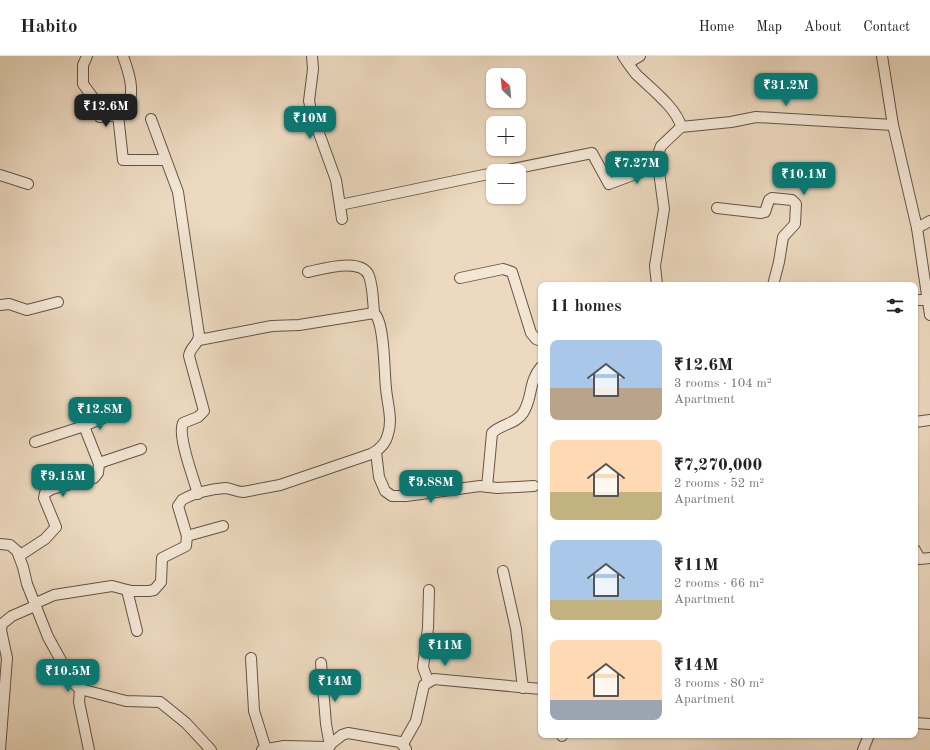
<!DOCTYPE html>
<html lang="en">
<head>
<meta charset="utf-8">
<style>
	body { margin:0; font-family:"Old Standard TT",serif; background:#f2f2f2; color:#222; height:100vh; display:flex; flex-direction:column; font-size:15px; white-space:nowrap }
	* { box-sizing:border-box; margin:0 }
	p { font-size:13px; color:#767676 }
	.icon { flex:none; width:22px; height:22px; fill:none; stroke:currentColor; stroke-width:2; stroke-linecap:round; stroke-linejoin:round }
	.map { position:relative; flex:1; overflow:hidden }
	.drawer { position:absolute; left:538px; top:226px; width:380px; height:456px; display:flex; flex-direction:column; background:#fff; border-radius:8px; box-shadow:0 1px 3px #0004 }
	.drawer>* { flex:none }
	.needle { width:26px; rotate:334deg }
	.tools { position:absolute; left:486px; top:12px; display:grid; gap:8px }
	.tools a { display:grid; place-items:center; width:40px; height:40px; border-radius:8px; background:#fff; box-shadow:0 1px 3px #0004; font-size:20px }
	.price { position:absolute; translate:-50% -34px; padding:0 9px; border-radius:8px; background:#0f766e; color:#fff; font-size:13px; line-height:26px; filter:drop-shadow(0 1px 2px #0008) }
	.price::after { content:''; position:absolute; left:50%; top:24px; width:12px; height:9px; margin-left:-6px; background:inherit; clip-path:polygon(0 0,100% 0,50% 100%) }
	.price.on { background:#222; color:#fff }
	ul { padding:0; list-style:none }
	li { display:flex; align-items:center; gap:12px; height:100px; padding:0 12px }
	li span { display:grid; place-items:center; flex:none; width:112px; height:80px; border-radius:8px; color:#555 }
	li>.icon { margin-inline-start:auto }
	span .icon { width:48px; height:48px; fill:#fffc; stroke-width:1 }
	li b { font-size:17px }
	h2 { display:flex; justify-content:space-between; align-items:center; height:48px; padding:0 12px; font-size:17px }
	header { display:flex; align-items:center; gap:24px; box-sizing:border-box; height:56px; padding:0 20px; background:#fff; border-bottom:1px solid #e0e0e0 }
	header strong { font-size:19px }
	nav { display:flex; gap:22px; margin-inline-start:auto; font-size:14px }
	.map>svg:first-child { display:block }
</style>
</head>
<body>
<header>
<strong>Habito</strong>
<nav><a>Home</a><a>Map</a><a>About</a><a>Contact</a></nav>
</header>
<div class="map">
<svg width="930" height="694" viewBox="0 0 930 694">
	<rect width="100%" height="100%" fill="#ecd9bf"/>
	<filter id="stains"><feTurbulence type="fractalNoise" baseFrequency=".005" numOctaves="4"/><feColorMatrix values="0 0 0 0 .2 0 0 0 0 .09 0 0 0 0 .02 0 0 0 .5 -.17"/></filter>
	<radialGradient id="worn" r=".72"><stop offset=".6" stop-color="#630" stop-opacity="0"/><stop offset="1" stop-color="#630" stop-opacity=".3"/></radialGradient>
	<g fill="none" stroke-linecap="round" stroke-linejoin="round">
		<defs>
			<g id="minor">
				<path d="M87 0 83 9V28L94 43 100 61 118 59 123 104H165"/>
				<path d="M312 0 313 13 309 45 312 58 336 124 342 163"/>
				<path d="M623 0C627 6 631 12 636 18 649 31 678 53 681 71L661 90 657 101 664 153 655 210 657 229"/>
				<path d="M882 0 893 69 917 172 930 259"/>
				<path d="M628 7 640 0"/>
				<path d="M118 59 128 52C135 34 129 17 123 0"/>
				<path d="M151 63 178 136 199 279C199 288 190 291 189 300L204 355 198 361 183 367C177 380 194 423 198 438"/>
				<path d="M681 71 731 66 756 61 893 69"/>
				<path d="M503 115 592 97 609 128 657 110"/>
				<path d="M0 119 28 128"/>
				<path d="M340 149 493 117"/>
				<path d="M717 152 761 157 765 156 769 144 772 142 792 144 796 148 795 168 783 181 779 206 773 229"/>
				<path d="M917 172 930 165"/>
				<path d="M308 216C323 213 362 201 369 220 373 231 373 245 374 257"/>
				<path d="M460 222 503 213 512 216 531 277 536 283 541 285"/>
				<path d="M915 244H927"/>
				<path d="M0 249 9 248 27 254 58 246"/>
				<path d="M915 366 930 364"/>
				<path d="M84 370 108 360"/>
				<path d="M35 386 84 370 99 408"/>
				<path d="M376 396 379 421 385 435 392 440H406L480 430 497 432 534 430"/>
				<path d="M487 431 492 377C501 368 516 368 523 357 533 342 528 326 541 311"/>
				<path d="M187 480 223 470"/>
				<path d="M0 488 10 489 17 495 23 511 27 528 48 581 74 628 80 633 126 645 160 646 186 667 211 694"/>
				<path d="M915 494 920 503 930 502"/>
				<path d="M19 500 45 483 56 471 44 442 45 437 52 433 94 422 98 417 99 408 102 406 141 393"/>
				<path d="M503 515 516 573 523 632"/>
				<path d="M127 534 137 575"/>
				<path d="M34 548 54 539 112 530 131 535H149L154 534 161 526 162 502 186 490 187 480 178 450 182 444C193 437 211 433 225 432 231 432 236 436 243 436L280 429 371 398C379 394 386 387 388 378 393 363 387 347 386 332 384 317 385 266 374 257L299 269 272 270 199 284"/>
				<path d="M251 602 254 655 266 693"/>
				<path d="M321 607 326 668 330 690"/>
				<path d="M428 625 423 611 428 572 429 534"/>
				<path d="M80 633 79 646 89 694"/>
				<path d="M915 667 930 668"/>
				<path d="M562 679V680"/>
				<path d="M403 688 416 665 424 629 434 623 541 633"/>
				<path d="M0 694 7 602 1 574 2 568 12 560 35 550"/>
				<path d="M262 694 284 690 327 691 342 679 348 677 400 686 406 693"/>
				<path d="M863 694 869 679"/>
			</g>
		</defs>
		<use href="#minor" stroke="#645446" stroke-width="12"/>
		<use href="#minor" stroke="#f3e6d5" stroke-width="10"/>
	</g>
	<rect width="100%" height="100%" filter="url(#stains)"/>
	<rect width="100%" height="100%" fill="url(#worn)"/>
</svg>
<div class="tools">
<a><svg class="needle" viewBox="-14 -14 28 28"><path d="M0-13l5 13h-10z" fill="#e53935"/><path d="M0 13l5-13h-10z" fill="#767676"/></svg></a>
<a>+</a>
<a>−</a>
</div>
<b class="price" style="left:786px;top:51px">₹31.2M</b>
<b class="price on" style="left:106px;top:72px">₹12.6M</b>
<b class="price" style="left:310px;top:84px">₹10M</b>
<b class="price" style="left:637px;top:129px">₹7.27M</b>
<b class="price" style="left:804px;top:140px">₹10.1M</b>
<b class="price" style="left:100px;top:375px">₹12.8M</b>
<b class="price" style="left:63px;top:442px">₹9.15M</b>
<b class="price" style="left:431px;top:448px">₹9.88M</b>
<b class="price" style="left:445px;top:611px">₹11M</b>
<b class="price" style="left:68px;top:637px">₹10.5M</b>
<b class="price" style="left:335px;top:647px">₹14M</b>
<section class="drawer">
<h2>11 homes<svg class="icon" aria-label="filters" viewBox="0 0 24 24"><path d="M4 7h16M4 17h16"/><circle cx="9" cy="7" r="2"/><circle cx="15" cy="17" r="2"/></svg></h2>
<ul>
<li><span style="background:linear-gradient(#a9c7e8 60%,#b9a48a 0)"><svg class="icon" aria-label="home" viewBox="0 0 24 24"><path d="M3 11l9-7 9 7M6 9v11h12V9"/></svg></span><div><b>₹12.6M</b><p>3 rooms · 104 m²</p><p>Apartment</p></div></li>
<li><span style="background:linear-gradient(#ffd9b3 65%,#c2b280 0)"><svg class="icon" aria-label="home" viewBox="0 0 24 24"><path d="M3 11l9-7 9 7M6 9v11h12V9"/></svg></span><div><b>₹7,270,000</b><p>2 rooms · 52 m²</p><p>Apartment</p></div></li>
<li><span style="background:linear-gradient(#a9c7e8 75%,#c2b280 0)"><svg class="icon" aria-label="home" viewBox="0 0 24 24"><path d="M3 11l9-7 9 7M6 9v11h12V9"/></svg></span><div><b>₹11M</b><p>2 rooms · 66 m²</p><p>Apartment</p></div></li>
<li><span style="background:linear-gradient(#ffd9b3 75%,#9aa5b1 0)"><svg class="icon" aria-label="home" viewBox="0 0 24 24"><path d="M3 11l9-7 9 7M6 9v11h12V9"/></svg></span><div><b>₹14M</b><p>3 rooms · 80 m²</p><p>Apartment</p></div></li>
</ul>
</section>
</div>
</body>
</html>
